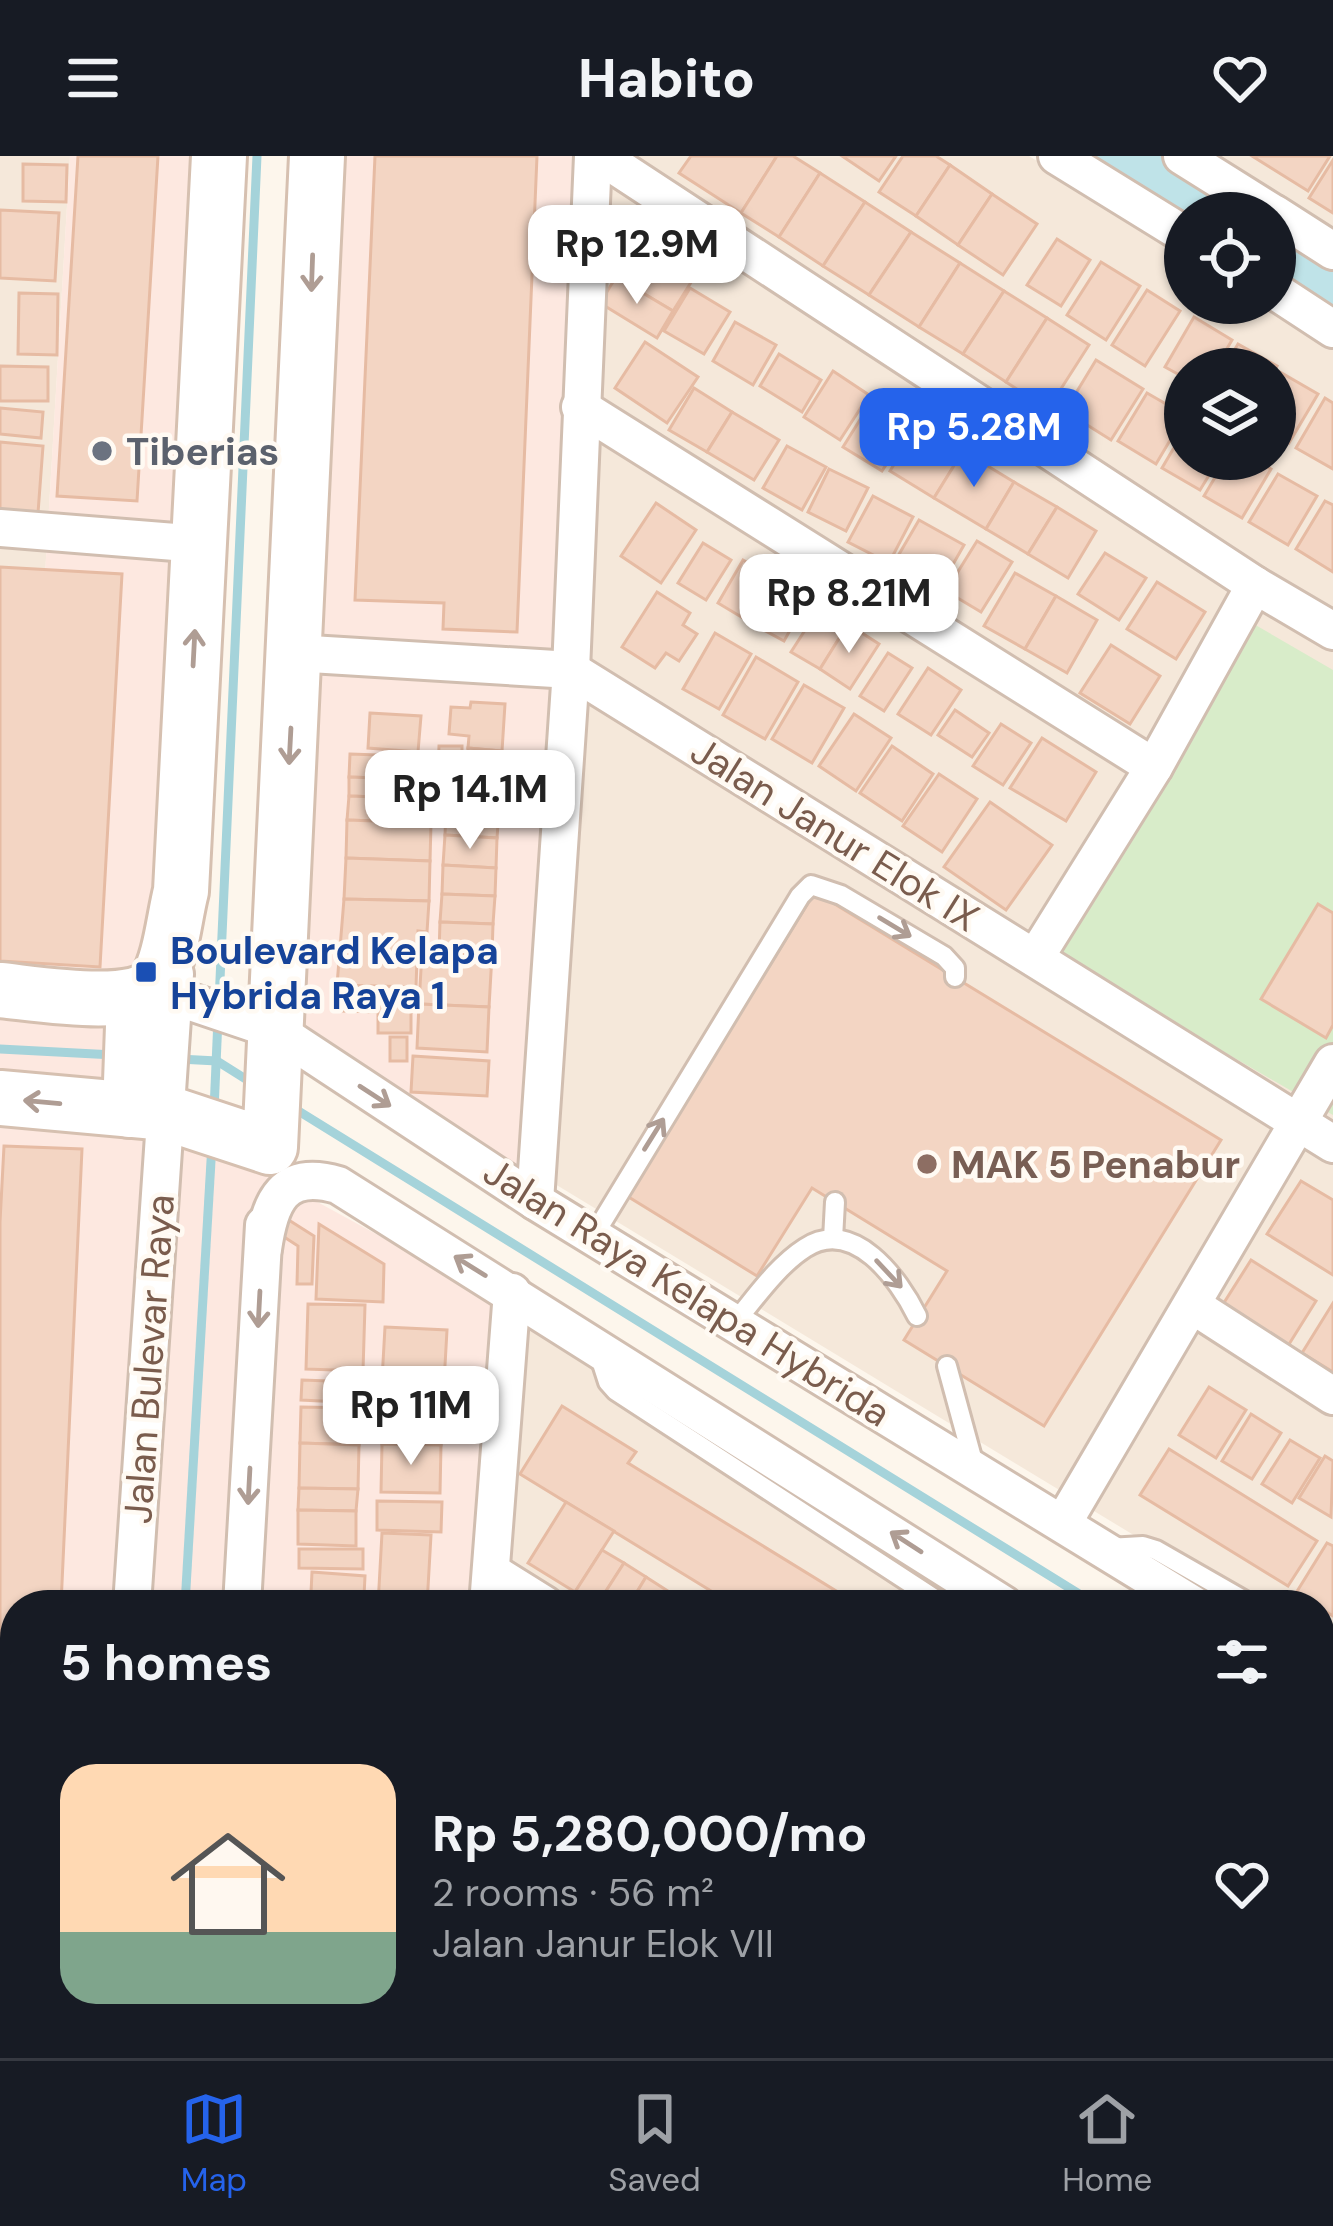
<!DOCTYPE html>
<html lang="en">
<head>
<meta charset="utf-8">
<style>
	body { margin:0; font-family:"DM Sans",sans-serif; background:#20242c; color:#f1f3f6; height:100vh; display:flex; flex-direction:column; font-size:45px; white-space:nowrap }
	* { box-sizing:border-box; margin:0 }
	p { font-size:39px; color:#9ea1a6 }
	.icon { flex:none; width:66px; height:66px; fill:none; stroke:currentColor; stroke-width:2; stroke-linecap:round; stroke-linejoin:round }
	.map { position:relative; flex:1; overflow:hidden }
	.side { position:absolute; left:0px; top:1434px; width:1335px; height:468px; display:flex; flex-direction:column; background:#171b24; border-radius:48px 48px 0 0; box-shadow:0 3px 9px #0004 }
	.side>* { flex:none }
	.fabs { position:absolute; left:1164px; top:36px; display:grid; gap:24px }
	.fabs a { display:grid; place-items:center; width:132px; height:132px; border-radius:50%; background:#171b24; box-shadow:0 3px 9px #0004; font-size:60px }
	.price { position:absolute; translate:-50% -102px; padding:0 27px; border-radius:24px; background:#fff; color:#222; font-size:39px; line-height:78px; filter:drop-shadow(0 3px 6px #0008) }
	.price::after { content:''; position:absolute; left:50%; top:72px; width:36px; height:27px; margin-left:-18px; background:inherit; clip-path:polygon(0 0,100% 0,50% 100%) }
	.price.active { background:#2563eb; color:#fff }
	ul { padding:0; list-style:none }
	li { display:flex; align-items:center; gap:36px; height:300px; padding:0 60px }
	li span { display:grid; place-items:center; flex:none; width:336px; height:240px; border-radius:36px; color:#555 }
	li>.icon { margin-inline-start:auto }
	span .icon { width:144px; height:144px; fill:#fffc; stroke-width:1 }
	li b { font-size:51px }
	h2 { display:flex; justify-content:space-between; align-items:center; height:144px; padding:0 60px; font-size:51px }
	header { display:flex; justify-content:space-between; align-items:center; height:156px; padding:0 60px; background:#171b24; font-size:54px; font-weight:800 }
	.tab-bar { display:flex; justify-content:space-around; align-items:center; height:168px; border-top:3px solid #363941; background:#171b24; font-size:33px; color:#9ea1a6 }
	.tab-bar a { display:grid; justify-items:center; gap:6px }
	.tab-bar .active { color:#2563eb }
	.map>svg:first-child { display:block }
</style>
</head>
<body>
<header><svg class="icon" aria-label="menu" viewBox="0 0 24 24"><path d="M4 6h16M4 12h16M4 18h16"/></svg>Habito<svg class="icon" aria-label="heart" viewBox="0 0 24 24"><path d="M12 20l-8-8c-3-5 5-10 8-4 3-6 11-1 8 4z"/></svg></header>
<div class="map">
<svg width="1333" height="1902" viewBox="0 0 1333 1902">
	<rect width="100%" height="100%" fill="#fdf6ec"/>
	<g fill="#f5e8da" fill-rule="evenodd">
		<path d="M0 0H70L28 704 0 702Z"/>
		<path d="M598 0H1029L1185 98V147H1263L1333 191V1500L1320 1492V1449H1249L550 1025ZM1185 213H1275V303H1185Z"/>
		<path d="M1204 0H1333V80Z"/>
		<path d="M520 1157 982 1449H504Z"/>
		<path d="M1320 1662 1333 1670V1902H480V1887H1320Z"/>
	</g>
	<g fill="#fde8e0">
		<path d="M70 0H209L157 958 502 1147 487 1449H15V1887H464L463 1902H0V702L28 703Z"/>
		<path d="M332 0H584L532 1020 282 875Z"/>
	</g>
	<path fill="#d8ecc9" d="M1252 467 1333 514V959L1057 799Z"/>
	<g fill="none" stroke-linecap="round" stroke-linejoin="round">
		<g stroke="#a5d3da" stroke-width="9">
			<path d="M219 846 257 0"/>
			<path d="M0 893 114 899"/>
			<path d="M179 903 217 905 252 927"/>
			<path d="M292 951 1097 1449"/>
			<path d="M214 954 218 863"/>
			<path d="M185 1449 212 988"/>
			<path d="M1320 1587 1333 1595"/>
			<path d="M159 1902 160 1887"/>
		</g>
		<g stroke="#bfe3e8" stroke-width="57">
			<path d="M1111 0 1203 57"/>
			<path d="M1275 102 1333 138"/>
		</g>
	</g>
	<g fill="#f3d5c3" stroke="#e6bba3" stroke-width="3">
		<path d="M78 0H158L137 345 57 340Z"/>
		<path d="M375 0H537L517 476 443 473 444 447 355 444Z"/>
		<path d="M691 0H777L741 57 679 17Z"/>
		<path d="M777 0H793L820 17 779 81 741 57Z"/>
		<path d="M842 0H896L879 25Z"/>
		<path d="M903 0H936L950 9 916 60 879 36Z"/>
		<path d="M1252 0H1330L1308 35Z"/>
		<path d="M1333 4V57L1309 42Z"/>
		<path d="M23 8 67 9 66 46 23 45Z"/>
		<path d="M950 9 992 38 958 89 916 60Z"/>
		<path d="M820 17 865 46 823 110 779 81Z"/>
		<path d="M992 38 1037 68 1003 119 958 89Z"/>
		<path d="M865 46 911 76 869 139 823 110Z"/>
		<path d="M0 54 59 57 55 125 0 122Z"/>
		<path d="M911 76 960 107 919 171 869 139Z"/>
		<path d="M1057 83 1090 104 1061 150 1027 129Z"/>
		<path d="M638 85 695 120 673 155 616 121Z"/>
		<path d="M1101 106 1140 130 1106 184 1067 159Z"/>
		<path d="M960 107 1004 135 963 198 919 171Z"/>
		<path d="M616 121 673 155 657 182 600 147Z"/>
		<path d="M690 132 730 156 704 198 664 175Z"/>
		<path d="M1147 134 1180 155 1145 210 1112 189Z"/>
		<path d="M1004 135 1047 162 1006 226 963 198Z"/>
		<path d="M19 137 58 138 57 199 18 198Z"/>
		<path d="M1194 161 1232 184 1215 213H1185V222L1165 211Z"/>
		<path d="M1047 162 1089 189 1048 253 1006 226Z"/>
		<path d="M735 166 776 189 753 229 713 205Z"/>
		<path d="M645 186 698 221 667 267 615 232Z"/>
		<path d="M1238 188 1277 210 1275 213H1223Z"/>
		<path d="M779 198 821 224 802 256 760 230Z"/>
		<path d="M1096 204 1143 233 1111 284 1065 255Z"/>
		<path d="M0 210 48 211V245H0Z"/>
		<path d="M833 215 869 239 840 284 804 261Z"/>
		<path d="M1280 216 1318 238 1289 287 1275 279V224Z"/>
		<path d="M694 232 732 256 707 296 669 274Z"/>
		<path d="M1147 237 1185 259 1156 308 1118 285Z"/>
		<path d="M876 238 916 263 882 315 843 291Z"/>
		<path d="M1325 242 1333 247V313L1296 292Z"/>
		<path d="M0 252 43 256 41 282 0 278Z"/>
		<path d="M732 256 779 284 754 324 707 296Z"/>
		<path d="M919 268 963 295 934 342 890 315Z"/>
		<path d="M1185 273V303H1219L1200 334 1162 312Z"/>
		<path d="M0 286 43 290 38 357 0 355Z"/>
		<path d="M787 290 826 311 802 354 763 332Z"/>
		<path d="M963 295 1014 326 986 373 934 342Z"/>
		<path d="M1226 303H1254L1271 313 1242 362 1204 340Z"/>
		<path d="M829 313 868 332 846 375 808 356Z"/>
		<path d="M1278 318 1317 340 1288 389 1249 366Z"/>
		<path d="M1014 326 1057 351 1028 398 986 373Z"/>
		<path d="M873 340 913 361 889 407 848 386Z"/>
		<path d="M1325 345 1333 349V416L1296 393Z"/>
		<path d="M656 347 696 374 661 427 621 400Z"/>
		<path d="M1057 351 1096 375 1068 422 1028 398Z"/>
		<path d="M919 364 964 389 936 438 891 412Z"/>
		<path d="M977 385 1012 406 981 456 946 435Z"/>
		<path d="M703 387 731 404 706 444 678 427Z"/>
		<path d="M1105 397 1146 422 1119 464 1078 438Z"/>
		<path d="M743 404 768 418 743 462 718 447Z"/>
		<path d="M0 411 122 418 100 811 0 805Z"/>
		<path d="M1015 417 1056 440 1025 493 984 470Z"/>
		<path d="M1157 426 1205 456 1176 503 1127 473Z"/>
		<path d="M777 427 807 444 784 485 753 468Z"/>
		<path d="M657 436 690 457 683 469 697 478 679 505 666 497 655 512 622 491Z"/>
		<path d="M1056 440 1097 464 1067 517 1025 493Z"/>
		<path d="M820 451 848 468 820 513 791 496Z"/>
		<path d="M848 468 879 488 850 533 820 513Z"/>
		<path d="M715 477 751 498 719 553 683 533Z"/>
		<path d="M1111 489 1160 520 1130 568 1080 537Z"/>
		<path d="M888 497 912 512 884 555 860 540Z"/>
		<path d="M756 501 798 526 765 583 723 559Z"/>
		<path d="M928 512 961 534 931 579 898 558Z"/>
		<path d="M804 529 844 552 812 607 772 583Z"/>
		<path d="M471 546 505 548 502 595 468 592 469 580 449 578 451 551 470 552Z"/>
		<path d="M955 554 989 577 972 601 938 579Z"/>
		<path d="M370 557 421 560 418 596 368 592Z"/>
		<path d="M854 558 891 582 856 635 819 610Z"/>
		<path d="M1001 568 1031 587 1003 629 973 610Z"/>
		<path d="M1042 582 1096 616 1066 665 1010 632Z"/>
		<path d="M439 590H462V618H438Z"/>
		<path d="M892 590 933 618 902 665 860 637Z"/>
		<path d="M468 592 502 595 501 622 467 620Z"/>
		<path d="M350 598 434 601 433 624 349 621Z"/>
		<path d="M939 618 977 643 942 696 903 670Z"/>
		<path d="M448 619 501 622 499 655 446 652Z"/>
		<path d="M349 621 433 624 432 643 349 640Z"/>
		<path d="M349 640 432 643 431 667 347 664Z"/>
		<path d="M990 646 1052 689 1006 754 944 711Z"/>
		<path d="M446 652 499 655 497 682 445 679Z"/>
		<path d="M347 664 431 667 430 705 346 702Z"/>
		<path d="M445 679 497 682 496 712 443 709Z"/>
		<path d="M346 702 430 705 429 745 344 743Z"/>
		<path d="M443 709 496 712 495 740 442 738Z"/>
		<path d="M815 736 1221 984 1044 1270 904 1184 947 1115 812 1032 757 1120 627 1040Z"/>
		<path d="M442 738 495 740 493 768 440 766Z"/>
		<path d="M344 743 429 745 427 776 418 775 416 831 337 829Z"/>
		<path d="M1318 748 1333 757V869L1326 882 1261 843Z"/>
		<path d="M440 766 493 768 492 799 439 797Z"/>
		<path d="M422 796 492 799 489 851 419 848Z"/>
		<path d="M341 835 411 837V877H378V856L341 855Z"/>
		<path d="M419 848 489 851 487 896 417 892Z"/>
		<rect x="390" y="881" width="17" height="24"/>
		<path d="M413 900 489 905 487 940 411 936Z"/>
		<path d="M4 990 82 993 61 1449H15V1661L0 1660V1066Z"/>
		<path d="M1301 1025 1333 1044V1119L1267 1078Z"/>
		<path d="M284 1061 314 1080 312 1128H297L298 1090 275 1075Z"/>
		<path d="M319 1068 384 1108 383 1146 316 1143Z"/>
		<path d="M1251 1104 1316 1145 1286 1193 1220 1153Z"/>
		<path d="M1333 1147V1216L1302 1197Z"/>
		<path d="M308 1148 365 1149 363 1215 306 1213Z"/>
		<path d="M385 1171 447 1174 444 1227 382 1224Z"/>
		<path d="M302 1224 382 1227 381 1248 301 1244Z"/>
		<path d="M387 1230 446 1233 444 1260 385 1257Z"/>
		<path d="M1209 1231 1246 1254 1216 1302 1179 1279Z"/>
		<path d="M562 1250 636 1296 628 1307 859 1449H734L520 1318Z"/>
		<path d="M301 1251 359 1252V1289L300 1287Z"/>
		<path d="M1251 1258 1281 1277 1252 1323 1222 1305Z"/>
		<path d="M382 1263 441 1264V1289L382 1288Z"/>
		<path d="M1290 1284 1320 1302 1292 1347 1262 1328Z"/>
		<path d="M300 1287 359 1289 358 1333 299 1332Z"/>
		<path d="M382 1288 441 1289 440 1337 381 1336Z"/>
		<path d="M1169 1293 1317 1385 1288 1430 1140 1339Z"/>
		<path d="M1325 1300 1333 1305 1331 1361 1299 1342Z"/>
		<path d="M299 1332 358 1333 356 1355 298 1354Z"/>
		<path d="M377 1345 442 1346 441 1376 377 1374Z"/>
		<path d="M566 1346 614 1375 575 1436 528 1407Z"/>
		<path d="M298 1354 356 1355V1390L298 1388Z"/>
		<path d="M382 1377 431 1379 427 1449H378Z"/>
		<path d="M1327 1387 1333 1390V1460L1296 1437Z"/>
		<path d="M299 1393H363V1413L299 1412Z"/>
		<path d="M602 1394 624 1407 597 1449 575 1436Z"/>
		<path d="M624 1407 646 1421 629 1449H597Z"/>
		<path d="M312 1416 365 1420 364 1440 311 1437Z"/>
		<path d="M646 1421 674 1439 668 1449H629Z"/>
		<path d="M290 1442 362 1447V1449H289Z"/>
		<path d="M0 1660 15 1661V1717H0Z"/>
		<path d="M1320 1731 1333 1739V1751L1320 1772Z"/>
		<path d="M0 1776 15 1777V1887H43L42 1902H0Z"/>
		<path d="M534 1887H576L567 1902H540L529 1895Z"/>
		<path d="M576 1887H635L626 1902H567Z"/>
		<path d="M635 1887H641L664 1902H626Z"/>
		<path d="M669 1887H695L687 1899Z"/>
		<path d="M695 1887H732L723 1902H692L687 1899Z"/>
		<path d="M732 1887H762L752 1902H723Z"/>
		<path d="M769 1887H792L797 1890 789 1902H758Z"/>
		<path d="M903 1887H961L951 1902H914L900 1893Z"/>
		<path d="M961 1887H998L989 1902H951Z"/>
		<path d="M998 1887H1029L1030 1888 1020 1902H989Z"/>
		<path d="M1030 1888 1052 1902H1020Z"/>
		<path d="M797 1890 814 1902H789Z"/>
	</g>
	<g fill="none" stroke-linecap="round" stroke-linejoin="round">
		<defs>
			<g id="lane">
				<path d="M594 1079 800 740 811 729 841 739 944 800 955 812V821"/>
				<path d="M833 1083 835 1046"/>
				<path d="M735 1166C756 1141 777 1110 805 1092 853 1060 899 1123 917 1160"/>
				<path d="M599 1198 608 1226 616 1235 944 1449"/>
				<path d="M947 1210 974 1309"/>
				<path d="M1108 1392 1143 1390 1156 1394 1252 1449"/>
				<path d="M1320 1490 1333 1498"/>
				<path d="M1320 1694 1333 1703"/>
			</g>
			<g id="street">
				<path d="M600 0 1255 429 1333 475"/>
				<path d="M1057 0 1185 79"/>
				<path d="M1182 0 1273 57"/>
				<path d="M1275 58 1333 95"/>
				<path d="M1275 135 1333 173"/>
				<path d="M580 251 1154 611"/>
				<path d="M0 372 200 388"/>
				<path d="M294 497 571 514 1333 988"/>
				<path d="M1035 802 1154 611 1255 429"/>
				<path d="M173 840 277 875 535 1045 1194 1449"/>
				<path d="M535 1045 571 514 593 0"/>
				<path d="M263 1093C270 1045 283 1013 338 1029L1004 1449"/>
				<path d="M1192 1149 1333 1240"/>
				<path d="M1063 1367 1333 907"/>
				<path d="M492 1416 545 1449"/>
				<path d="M132 1449 175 818"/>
				<path d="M242 1449 264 1069"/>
				<path d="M488 1449 512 1136"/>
				<path d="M1320 1529 1333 1537"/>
				<path d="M1320 1651 1333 1659"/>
				<path d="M0 1759H15"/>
				<path d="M1320 1876 1333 1855"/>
				<path d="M820 1887 845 1902"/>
				<path d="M1243 1887 1267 1902"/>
				<path d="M217 1895 361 1902"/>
				<path d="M100 1902 101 1887"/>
				<path d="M456 1902V1887"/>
			</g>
			<g id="secondary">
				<path d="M0 834C33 837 138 855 156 827 171 803 174 762 181 735L219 0"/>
				<path d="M0 942 167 957 270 991 317 0"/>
				<path d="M130 954 134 842"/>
			</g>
		</defs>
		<use href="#lane" stroke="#d1beb0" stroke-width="24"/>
		<use href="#street" stroke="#d1beb0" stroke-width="42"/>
		<use href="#secondary" stroke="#d6c0b0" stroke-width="60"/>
		<use href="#lane" stroke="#fff" stroke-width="18"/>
		<use href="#street" stroke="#fff" stroke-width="36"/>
		<use href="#secondary" stroke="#fff" stroke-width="54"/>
	</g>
	<defs><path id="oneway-shaft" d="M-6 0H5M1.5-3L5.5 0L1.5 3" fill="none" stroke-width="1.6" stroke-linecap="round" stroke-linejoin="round" transform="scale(3)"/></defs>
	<g stroke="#af9d94">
		<use href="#oneway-shaft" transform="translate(312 117) rotate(92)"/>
		<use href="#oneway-shaft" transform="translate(194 492) rotate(-87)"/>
		<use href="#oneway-shaft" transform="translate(290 590) rotate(93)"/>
		<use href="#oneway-shaft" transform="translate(895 771) rotate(31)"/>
		<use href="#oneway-shaft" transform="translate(375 940) rotate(33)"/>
		<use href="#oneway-shaft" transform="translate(42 946) rotate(-175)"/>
		<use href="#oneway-shaft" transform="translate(654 978) rotate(-58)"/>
		<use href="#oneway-shaft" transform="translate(470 1110) rotate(-148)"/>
		<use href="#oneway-shaft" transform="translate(889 1118) rotate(47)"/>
		<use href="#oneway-shaft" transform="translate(259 1153) rotate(93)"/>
		<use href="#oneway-shaft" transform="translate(249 1330) rotate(93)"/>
		<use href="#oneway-shaft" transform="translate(906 1386) rotate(-147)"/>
	</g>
	<circle fill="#6b7280" stroke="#fffaf3" stroke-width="4.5" cx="102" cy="295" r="12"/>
	<rect fill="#1a4fb4" stroke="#fffaf3" stroke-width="4.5" x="134" y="804" width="24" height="24" rx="6"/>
	<circle fill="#8d6e63" stroke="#fffaf3" stroke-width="4.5" cx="927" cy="1008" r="12"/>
	<g text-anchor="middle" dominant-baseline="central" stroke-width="9" stroke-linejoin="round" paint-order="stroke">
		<g font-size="39" font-weight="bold" fill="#5b616d" stroke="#fffaf3" text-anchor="start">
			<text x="126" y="295">Tiberias</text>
		</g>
		<g font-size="39" fill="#7a5c4d" stroke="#fffaf3">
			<text transform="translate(835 678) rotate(32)">Jalan Janur Elok IX</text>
			<text transform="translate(687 1136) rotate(32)">Jalan Raya Kelapa Hybrida</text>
			<text transform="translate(149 1203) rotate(-86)">Jalan Bulevar Raya</text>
		</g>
		<g font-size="39" font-weight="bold" fill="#164399" stroke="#fffaf3" text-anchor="start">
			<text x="170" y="794">Boulevard Kelapa<tspan x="170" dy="45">Hybrida Raya 1</tspan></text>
		</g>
		<g font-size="39" font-weight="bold" fill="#785e54" stroke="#fffaf3" text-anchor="start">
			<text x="951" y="1008">MAK 5 Penabur</text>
		</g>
	</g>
</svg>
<div class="fabs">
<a><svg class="icon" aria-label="locate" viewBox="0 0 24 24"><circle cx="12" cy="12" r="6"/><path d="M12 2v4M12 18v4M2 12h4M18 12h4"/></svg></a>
<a><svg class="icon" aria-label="layers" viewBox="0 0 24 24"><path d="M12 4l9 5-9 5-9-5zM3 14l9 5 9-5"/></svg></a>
</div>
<b class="price" style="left:637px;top:151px">Rp 12.9M</b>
<b class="price active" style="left:974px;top:334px">Rp 5.28M</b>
<b class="price" style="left:849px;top:500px">Rp 8.21M</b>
<b class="price" style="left:470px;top:696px">Rp 14.1M</b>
<b class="price" style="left:411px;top:1312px">Rp 11M</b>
<section class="side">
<h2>5 homes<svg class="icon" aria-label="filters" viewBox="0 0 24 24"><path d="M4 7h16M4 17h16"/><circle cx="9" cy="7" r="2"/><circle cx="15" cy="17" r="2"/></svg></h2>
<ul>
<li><span style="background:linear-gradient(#ffd9b3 70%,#7fa58c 0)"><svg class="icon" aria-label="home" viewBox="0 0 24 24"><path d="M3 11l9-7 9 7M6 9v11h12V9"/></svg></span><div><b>Rp 5,280,000/mo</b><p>2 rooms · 56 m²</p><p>Jalan Janur Elok VII</p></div><svg class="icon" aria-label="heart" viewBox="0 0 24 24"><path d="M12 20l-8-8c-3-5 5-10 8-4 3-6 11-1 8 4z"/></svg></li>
</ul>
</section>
</div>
<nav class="tab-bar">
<a class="active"><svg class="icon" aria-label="map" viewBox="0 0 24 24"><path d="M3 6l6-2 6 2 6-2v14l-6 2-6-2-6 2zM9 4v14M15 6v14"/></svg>Map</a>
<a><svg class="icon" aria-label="saved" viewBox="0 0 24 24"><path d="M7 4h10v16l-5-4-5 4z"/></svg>Saved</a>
<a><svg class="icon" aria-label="home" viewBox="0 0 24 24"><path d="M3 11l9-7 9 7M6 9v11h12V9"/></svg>Home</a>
</nav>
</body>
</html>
